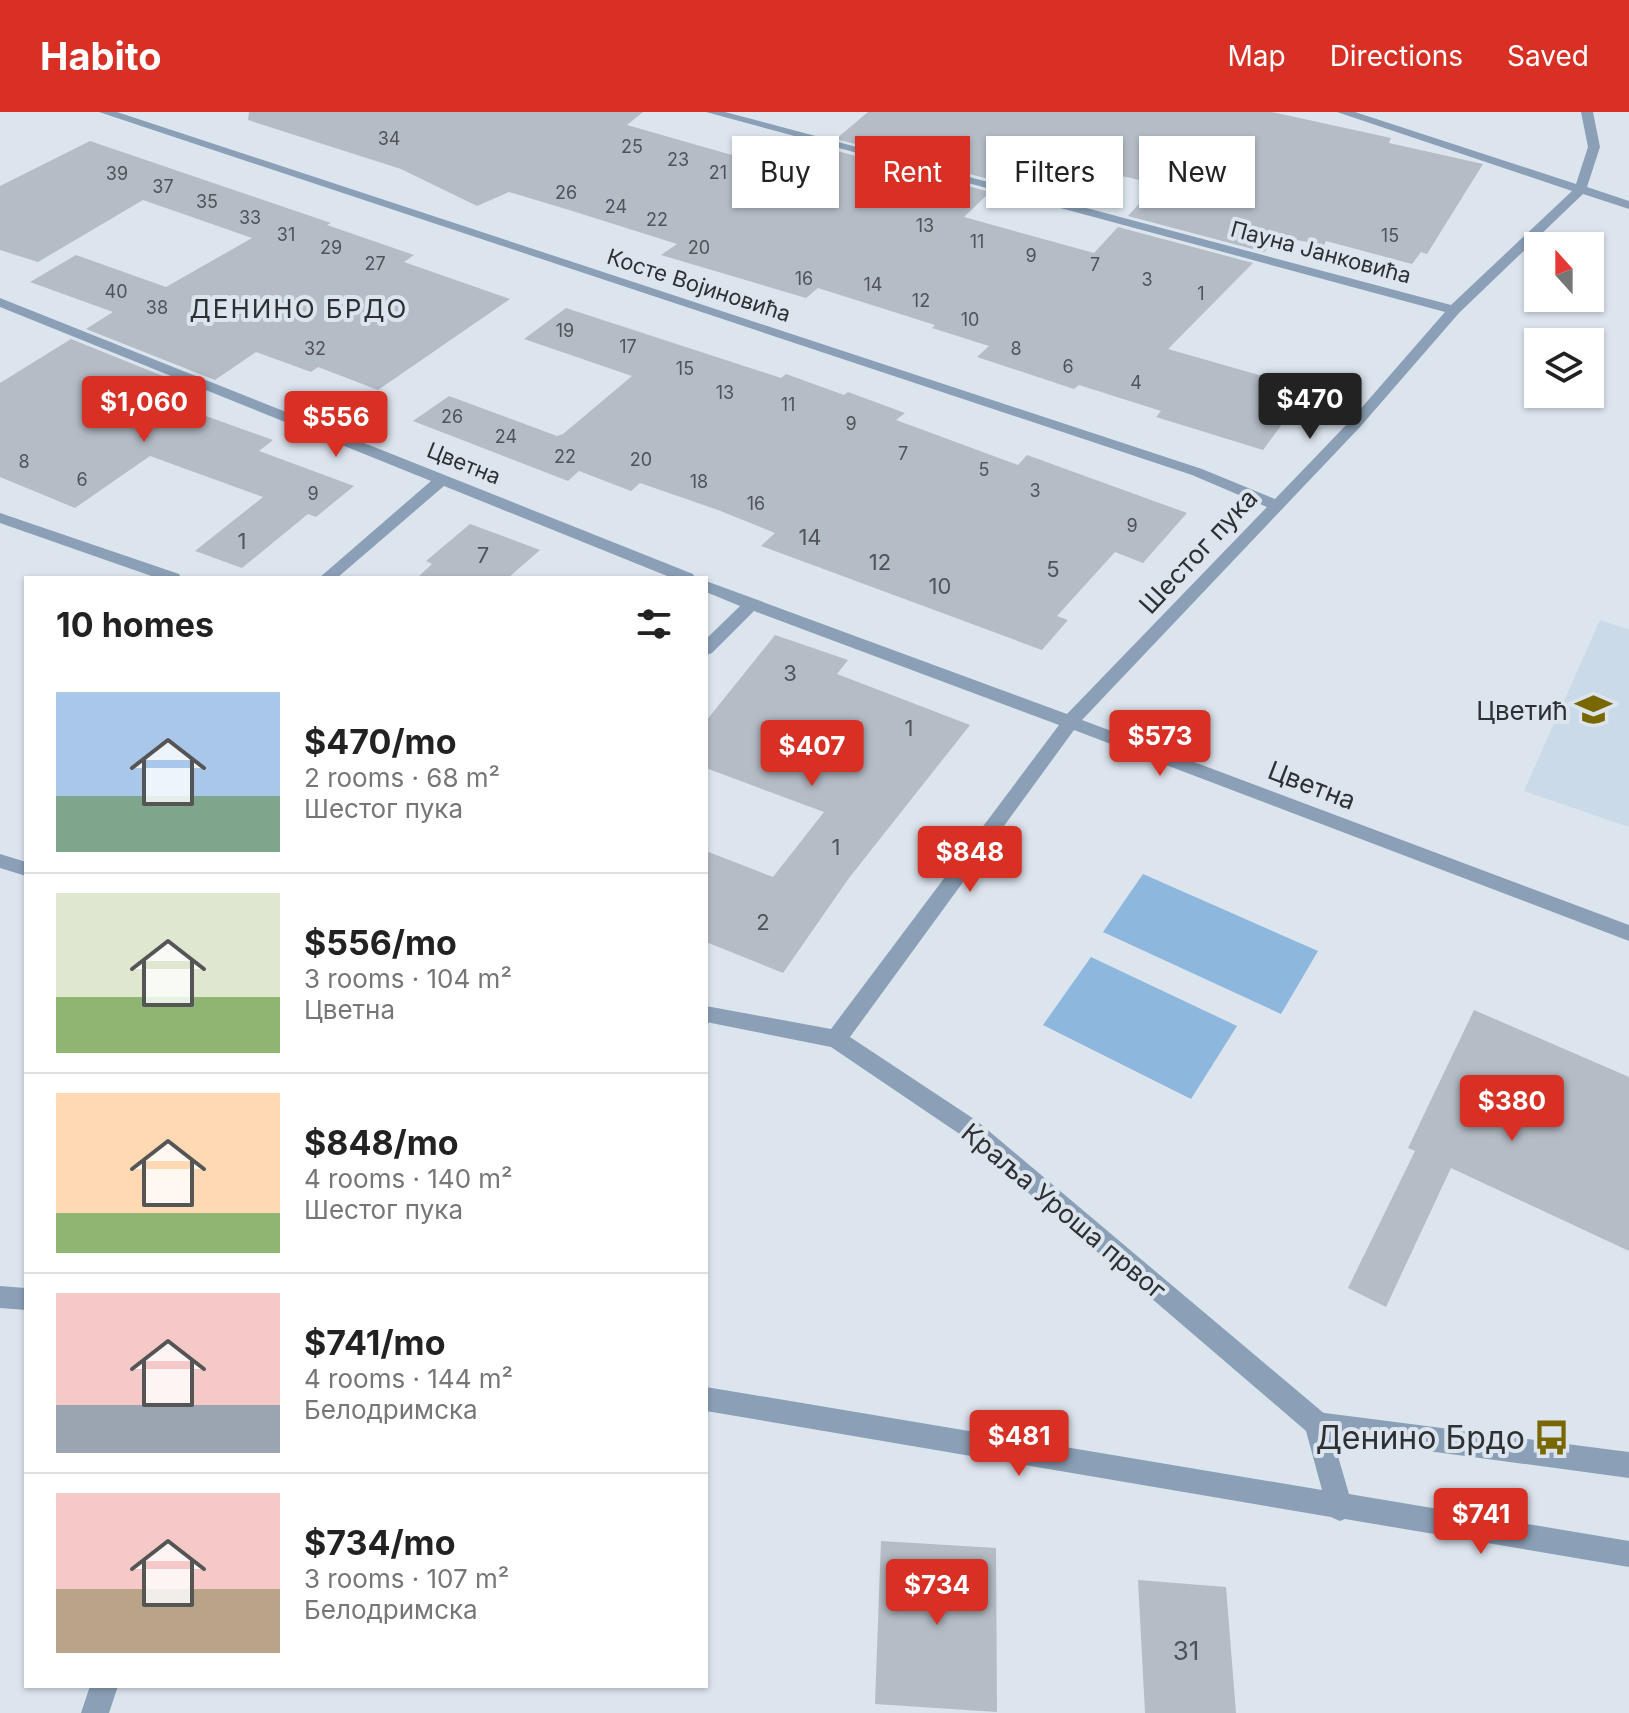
<!DOCTYPE html>
<html lang="en">
<head>
<meta charset="utf-8">
<style>
	body { margin:0; font-family:Inter,sans-serif; background:#f6f6f6; color:#222; height:100vh; display:flex; flex-direction:column; font-size:30px; white-space:nowrap }
	* { box-sizing:border-box; margin:0 }
	p { font-size:26px; color:#767676 }
	.icon { flex:none; width:44px; height:44px; fill:none; stroke:currentColor; stroke-width:2; stroke-linecap:round; stroke-linejoin:round }
	.map { position:relative; flex:1; overflow:hidden }
	.drawer { position:absolute; left:24px; top:464px; width:684px; height:1112px; display:flex; flex-direction:column; background:#fff; border-radius:0px; box-shadow:0 2px 6px #0004 }
	.drawer>* { flex:none }
	.banner { position:absolute; left:732px; top:24px; width:760px; height:72px; display:flex; gap:16px }
	.needle { width:52px; rotate:339deg }
	.buttons { position:absolute; left:1524px; top:120px; display:grid; gap:16px }
	.buttons a { display:grid; place-items:center; width:80px; height:80px; border-radius:0px; background:#fff; box-shadow:0 2px 6px #0004; font-size:40px }
	.price { position:absolute; translate:-50% -68px; padding:0 18px; border-radius:8px; background:#d93025; color:#fff; font-size:26px; line-height:52px; filter:drop-shadow(0 2px 4px #0008) }
	.price::after { content:''; position:absolute; left:50%; top:48px; width:24px; height:18px; margin-left:-12px; background:inherit; clip-path:polygon(0 0,100% 0,50% 100%) }
	.price.on { background:#222; color:#fff }
	ul { padding:0; list-style:none }
	li { display:flex; align-items:center; gap:24px; height:200px; padding:0 32px }
	li+li { border-top:2px solid #e0e0e0 }
	li span { display:grid; place-items:center; flex:none; width:224px; height:160px; border-radius:0px; color:#555 }
	li>.icon { margin-inline-start:auto }
	span .icon { width:96px; height:96px; fill:#fffc; stroke-width:1 }
	li b { font-size:34px }
	h2 { display:flex; justify-content:space-between; align-items:center; height:96px; padding:0 32px; font-size:34px }
	.chip { padding:0 28px; border-radius:0px; background:#fff; box-shadow:0 2px 6px #0004; font-size:28px; line-height:72px }
	.chip.on { background:#d93025; color:#fff }
	header { display:flex; align-items:center; gap:48px; box-sizing:border-box; height:112px; padding:0 40px; background:#d93025; color:#fff }
	header strong { font-size:38px }
	nav { display:flex; gap:44px; margin-inline-start:auto; font-size:28px }
	.map>svg:first-child { display:block }
</style>
</head>
<body>
<header>
<strong>Habito</strong>
<nav><a>Map</a><a>Directions</a><a>Saved</a></nav>
</header>
<div class="map">
<svg width="1629" height="1601" viewBox="0 0 1629 1601">
	<rect width="100%" height="100%" fill="#dce5ee"/>
	<path fill="#cbdae8" d="M1600 508 1629 518V715L1524 679Z"/>
	<g fill="#8eb7de">
		<path d="M1143 762 1318 839 1281 902 1103 820Z"/>
		<path d="M1091 845 1237 914 1191 987 1043 913Z"/>
	</g>
	<g fill="#b4bcc5">
		<path d="M249 0H643L627 13 784 58 794 51 804 54 826 36 990 80 964 105 1094 141 1118 115 1253 151 1168 237 1308 277 1263 338 1156 305 1161 299 1079 273 1074 277 977 245 989 234 932 216 935 213 818 176 806 186 661 143 677 132 566 97 509 80 477 94 401 57 248 8Z"/>
		<path d="M868 0H1272L1391 26 1389 31 1483 52 1427 142 1421 140 1412 152 1326 129 1324 133 1280 125 1264 140 1128 104 1157 72 1029 43 1000 70 836 27Z"/>
		<path d="M90 29 331 111 327 113 414 143 404 150 510 187 378 278 318 255 311 260 256 240 215 268 86 217 113 200 30 170 76 143 166 175 252 126 143 88 38 150 0 138V74Z"/>
		<path d="M566 196 781 266 786 262 844 283 848 280 905 301 896 308 1018 353 1027 343 1187 401 1143 451 1115 440 1057 504 1068 508 1042 538 761 434 775 421 718 398 640 371 631 379 579 359 568 369 413 309 449 284 557 324 563 322 632 264 524 227Z"/>
		<path d="M71 227 200 279 178 294 273 328 259 339 354 374 316 405 308 402 242 456 195 439 263 385 150 344 75 396 0 365V271Z"/>
		<path d="M470 412 540 438 508 466H417L432 452 426 449Z"/>
		<path d="M775 523 848 548 837 562 970 613 849 766 783 861 706 830V739L773 765 824 700 706 656V609Z"/>
		<path d="M1474 898 1629 965V1139L1451 1056 1386 1195 1348 1176 1415 1039 1408 1036Z"/>
		<path d="M881 1429 996 1436 997 1600 875 1592Z"/>
		<path d="M1138 1468 1226 1475 1236 1601H1145Z"/>
	</g>
	<g fill="none" stroke-linecap="round" stroke-linejoin="round">
		<path fill="#8ba0b6" fill-rule="evenodd" d="M1317 1300 1629 1340V1366L1317 1324 1308 1321 1304 1312 1308 1303Z"/>
		<g fill="#8ba0b6" fill-rule="evenodd">
			<path d="M99 0H117L1202 357 1275 387 1350 309 1445 200 706 0H725L1451 193 1572 79 1337 0H1355L1576 72 1588 35 1581 0H1593L1600 35 1587 75 1629 89V97L1583 82 1459 201 1360 315 1082 608 1629 813V829L1074 618 850 925 977 1009 1326 1303 1349 1382 1629 1429V1455L1345 1407 1340 1409 1331 1405 706 1299V1275L1322 1378 1306 1319 961 1023 831 935 706 910V894L831 917 1059 613 754 499 712 541 706 543V527L740 494 706 480V469L1067 602 1267 395 1192 363Z"/>
			<path d="M0 186 693 462 695 466H672L444 374 337 466H319L431 369 0 195Z"/>
			<path d="M0 401 179 462 181 466H157L0 411Z"/>
			<path d="M0 742 26 750V764L0 756Z"/>
			<path d="M0 1174 26 1176V1198L0 1196Z"/>
			<path d="M90 1574H118L109 1601H81Z"/>
		</g>
	</g>
	<defs>
		<symbol id="school-bare" viewBox="-9 -9 18 18"><path d="M0-5L7-2L0 1L-7-2ZM-4 1L0 2.5L4 1V4Q0 6-4 4Z" fill="#796800" stroke="#dce5ee" stroke-width="2.5" paint-order="stroke"/></symbol>
		<symbol id="bus-bare" viewBox="-9 -9 18 18"><path d="M-5-6H5V4H4V6H2V4H-2V6H-4V4H-5ZM-3.5-4V0h7V-4ZM-3.5 1.2v1.5H-2V1.2ZM2 1.2v1.5H3.5V1.2Z" fill="#796800" stroke="#dce5ee" stroke-width="2.5" paint-order="stroke"/></symbol>
	</defs>
	<g fill-rule="evenodd">
		<use href="#school-bare" x="1568" y="572" width="51" height="51"/>
		<use href="#bus-bare" x="1526" y="1300" width="51" height="51"/>
	</g>
	<g text-anchor="middle" dominant-baseline="central" stroke-width="8" stroke-linejoin="round" paint-order="stroke">
		<g font-size="18" fill="#505458">
			<text x="389" y="26">34</text>
			<text x="632" y="34">25</text>
			<text x="678" y="47">23</text>
			<text x="718" y="60">21</text>
			<text x="117" y="61">39</text>
			<text x="163" y="74">37</text>
			<text x="566" y="80">26</text>
			<text x="207" y="89">35</text>
			<text x="616" y="94">24</text>
			<text x="250" y="105">33</text>
			<text x="657" y="107">22</text>
			<text x="925" y="113">13</text>
			<text x="286" y="122">31</text>
			<text x="1390" y="123">15</text>
			<text x="977" y="129">11</text>
			<text x="331" y="135">29</text>
			<text x="699" y="135">20</text>
			<text x="1031" y="143">9</text>
			<text x="375" y="151">27</text>
			<text x="1095" y="152">7</text>
			<text x="804" y="166">16</text>
			<text x="1147" y="167">3</text>
			<text x="873" y="172">14</text>
			<text x="116" y="179">40</text>
			<text x="1201" y="181">1</text>
			<text x="921" y="188">12</text>
			<text x="157" y="195">38</text>
			<text x="970" y="207">10</text>
			<text x="565" y="218">19</text>
			<text x="628" y="234">17</text>
			<text x="315" y="236">32</text>
			<text x="1016" y="236">8</text>
			<text x="1068" y="254">6</text>
			<text x="685" y="256">15</text>
			<text x="1136" y="270">4</text>
			<text x="725" y="280">13</text>
			<text x="788" y="292">11</text>
			<text x="452" y="304">26</text>
			<text x="851" y="311">9</text>
			<text x="506" y="324">24</text>
			<text x="903" y="341">7</text>
			<text x="565" y="344">22</text>
			<text x="641" y="347">20</text>
			<text x="24" y="349">8</text>
			<text x="984" y="357">5</text>
			<text x="82" y="367">6</text>
			<text x="699" y="369">18</text>
			<text x="1035" y="378">3</text>
			<text x="313" y="381">9</text>
			<text x="756" y="391">16</text>
			<text x="1132" y="413">9</text>
		</g>
		<g font-size="22" fill="#2e3134" stroke="#dce5ee">
			<text transform="translate(1321 140) rotate(15)">Пауна Јанковића</text>
			<text transform="translate(699 173) rotate(18)">Косте Војиновића</text>
			<text transform="translate(464 351) rotate(22)">Цветна</text>
		</g>
		<g font-size="22" fill="#505458">
			<text x="810" y="425">14</text>
			<text x="242" y="429">1</text>
			<text x="483" y="443">7</text>
			<text x="880" y="450">12</text>
			<text x="1053" y="457">5</text>
			<text x="940" y="474">10</text>
			<text x="790" y="561">3</text>
			<text x="909" y="616">1</text>
			<text x="836" y="735">1</text>
			<text x="763" y="810">2</text>
		</g>
		<g font-size="26" letter-spacing="2" fill="#2e3134" stroke="#dce5ee">
			<text x="299" y="196">ДЕНИНО БРДО</text>
		</g>
		<g font-size="26" fill="#2e3134" stroke="#dce5ee">
			<text transform="translate(1198 439) rotate(-47)">Шестог пука</text>
			<text transform="translate(1312 673) rotate(21)">Цветна</text>
			<text transform="translate(1064 1099) rotate(40)">Краља Уроша првог</text>
		</g>
		<g font-size="26" fill="#2e3134" stroke="#dce5ee" text-anchor="end">
			<text x="1568" y="598">Цветић</text>
		</g>
		<g font-size="26" fill="#505458">
			<text x="1186" y="1538">31</text>
		</g>
		<g font-size="32" fill="#2e3134" stroke="#dce5ee" text-anchor="end">
			<text x="1525" y="1325">Денино Брдо</text>
		</g>
	</g>
</svg>
<div class="buttons">
<a><svg class="needle" viewBox="-14 -14 28 28"><path d="M0-13l5 13h-10z" fill="#e53935"/><path d="M0 13l5-13h-10z" fill="#767676"/></svg></a>
<a><svg class="icon" aria-label="layers" viewBox="0 0 24 24"><path d="M12 4l9 5-9 5-9-5zM3 14l9 5 9-5"/></svg></a>
</div>
<b class="price on" style="left:1310px;top:329px">$470</b>
<b class="price" style="left:144px;top:332px">$1,060</b>
<b class="price" style="left:336px;top:347px">$556</b>
<b class="price" style="left:1160px;top:666px">$573</b>
<b class="price" style="left:812px;top:676px">$407</b>
<b class="price" style="left:970px;top:782px">$848</b>
<b class="price" style="left:1512px;top:1031px">$380</b>
<b class="price" style="left:1019px;top:1366px">$481</b>
<b class="price" style="left:1481px;top:1444px">$741</b>
<b class="price" style="left:937px;top:1515px">$734</b>
<div class="banner">
<a class="chip">Buy</a>
<a class="chip on">Rent</a>
<a class="chip">Filters</a>
<a class="chip">New</a>
</div>
<section class="drawer">
<h2>10 homes<svg class="icon" aria-label="filters" viewBox="0 0 24 24"><path d="M4 7h16M4 17h16"/><circle cx="9" cy="7" r="2"/><circle cx="15" cy="17" r="2"/></svg></h2>
<ul>
<li><span style="background:linear-gradient(#a9c7e8 65%,#7fa58c 0)"><svg class="icon" aria-label="home" viewBox="0 0 24 24"><path d="M3 11l9-7 9 7M6 9v11h12V9"/></svg></span><div><b>$470/mo</b><p>2 rooms · 68 m²</p><p>Шестог пука</p></div></li>
<li><span style="background:linear-gradient(#dfe7d0 65%,#8fb573 0)"><svg class="icon" aria-label="home" viewBox="0 0 24 24"><path d="M3 11l9-7 9 7M6 9v11h12V9"/></svg></span><div><b>$556/mo</b><p>3 rooms · 104 m²</p><p>Цветна</p></div></li>
<li><span style="background:linear-gradient(#ffd9b3 75%,#8fb573 0)"><svg class="icon" aria-label="home" viewBox="0 0 24 24"><path d="M3 11l9-7 9 7M6 9v11h12V9"/></svg></span><div><b>$848/mo</b><p>4 rooms · 140 m²</p><p>Шестог пука</p></div></li>
<li><span style="background:linear-gradient(#f6c9c9 70%,#9aa5b1 0)"><svg class="icon" aria-label="home" viewBox="0 0 24 24"><path d="M3 11l9-7 9 7M6 9v11h12V9"/></svg></span><div><b>$741/mo</b><p>4 rooms · 144 m²</p><p>Белодримска</p></div></li>
<li><span style="background:linear-gradient(#f6c9c9 60%,#b9a48a 0)"><svg class="icon" aria-label="home" viewBox="0 0 24 24"><path d="M3 11l9-7 9 7M6 9v11h12V9"/></svg></span><div><b>$734/mo</b><p>3 rooms · 107 m²</p><p>Белодримска</p></div></li>
</ul>
</section>
</div>
</body>
</html>
